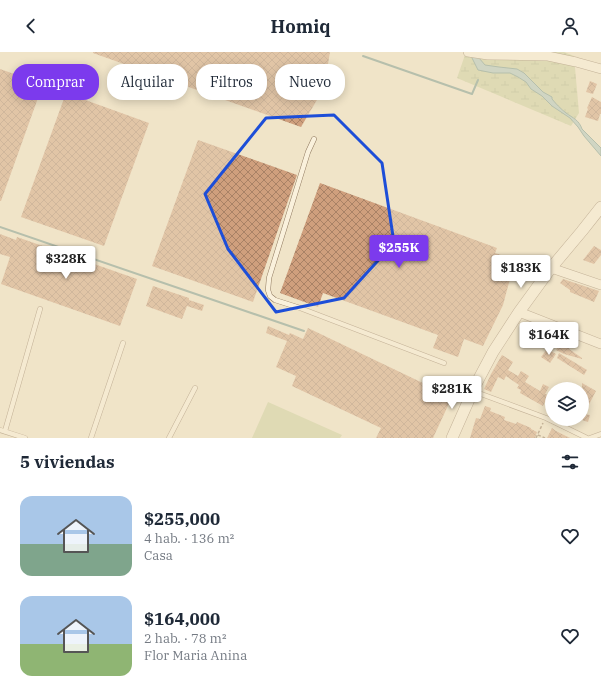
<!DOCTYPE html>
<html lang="es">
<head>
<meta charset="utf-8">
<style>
	body { margin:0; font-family:"IBM Plex Serif",serif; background:#f6f6f7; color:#1f2937; height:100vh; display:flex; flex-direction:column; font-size:15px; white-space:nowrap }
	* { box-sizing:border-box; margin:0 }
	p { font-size:13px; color:#747a83 }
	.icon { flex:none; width:22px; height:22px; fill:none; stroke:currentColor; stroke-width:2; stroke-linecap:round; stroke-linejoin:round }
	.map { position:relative; height:386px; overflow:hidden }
	.panel { display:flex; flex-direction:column; background:#fff; flex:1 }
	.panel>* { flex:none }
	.top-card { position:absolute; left:12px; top:12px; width:400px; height:36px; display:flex; gap:8px }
	.tools { position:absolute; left:545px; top:330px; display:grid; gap:8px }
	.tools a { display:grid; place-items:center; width:44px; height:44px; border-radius:50%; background:#fff; box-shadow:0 2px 10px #0003; font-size:20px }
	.price { position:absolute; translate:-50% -34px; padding:0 9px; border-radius:4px; background:#fff; color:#222; font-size:13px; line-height:26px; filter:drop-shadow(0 1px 2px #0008) }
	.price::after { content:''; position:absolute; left:50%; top:24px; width:12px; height:9px; margin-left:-6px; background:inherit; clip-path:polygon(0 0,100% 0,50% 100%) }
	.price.active { background:#7c3aed; color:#fff }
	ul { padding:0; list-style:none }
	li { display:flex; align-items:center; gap:12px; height:100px; padding:0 20px }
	li span { display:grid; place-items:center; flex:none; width:112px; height:80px; border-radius:12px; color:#555 }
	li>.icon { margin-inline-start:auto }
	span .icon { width:48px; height:48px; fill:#fffc; stroke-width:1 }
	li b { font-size:17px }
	h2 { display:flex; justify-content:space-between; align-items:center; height:48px; padding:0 20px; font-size:17px }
	.chip { padding:0 14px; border-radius:16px; background:#fff; box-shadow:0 2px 10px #0003; font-size:14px; line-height:36px }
	.chip.active { background:#7c3aed; color:#fff }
	header { display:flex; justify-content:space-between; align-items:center; height:52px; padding:0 20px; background:#fff; font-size:18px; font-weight:700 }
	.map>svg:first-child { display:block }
</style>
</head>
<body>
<header><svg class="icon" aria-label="back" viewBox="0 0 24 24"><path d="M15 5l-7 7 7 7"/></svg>Homiq<svg class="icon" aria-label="person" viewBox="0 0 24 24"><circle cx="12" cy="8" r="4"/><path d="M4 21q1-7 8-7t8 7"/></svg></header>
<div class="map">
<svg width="601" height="386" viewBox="0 0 601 386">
	<defs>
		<pattern id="wetland-marsh" width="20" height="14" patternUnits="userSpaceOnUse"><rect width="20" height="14" fill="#c9cf9b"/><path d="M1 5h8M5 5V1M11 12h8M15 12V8" fill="none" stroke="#aeb285"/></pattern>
		<pattern id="building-cross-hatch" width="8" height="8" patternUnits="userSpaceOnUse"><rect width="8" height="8" fill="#cf9f7d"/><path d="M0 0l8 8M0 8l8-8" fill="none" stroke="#a98266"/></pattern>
	</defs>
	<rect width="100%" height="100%" fill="#f0e4c8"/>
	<path fill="url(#wetland-marsh)" d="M466 0H564L574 4 579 61 571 74 457 26Z"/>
	<path fill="#c9cf9b" d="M268 350 342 383 340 386H252Z"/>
	<path fill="#a9c4bc" stroke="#6f938a" d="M471 2 479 6 485 13 499 15 517 17 524 21 543 40 552 45V47C556 52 561 57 566 61 573 66 579 68 582 77L601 96V104L584 84 578 75 570 66 552 54 542 44 531 37 526 30 518 25 510 21H493L478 18 472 6Z"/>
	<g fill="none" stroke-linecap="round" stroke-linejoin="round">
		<g stroke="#6f938a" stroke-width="2">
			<path d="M363 4 472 42 478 28"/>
			<path d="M0 175 304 279"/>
		</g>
	</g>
	<g fill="url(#building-cross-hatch)">
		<path d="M93 0H330L324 36 301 75 93 1Z"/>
		<path d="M0 17 43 32 1 149H0Z"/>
		<path d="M590 29 597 32 593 42 586 40Z"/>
		<path d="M66 41 149 71 104 194 21 165Z"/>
		<path d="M592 45 601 50V62H600L598 69 585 65 588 57 587 56Z"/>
		<path d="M198 88 297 123 253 250 152 214Z"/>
		<path d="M320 131 497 196 495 201 515 208 503 253 483 294 464 287 458 305 433 296 438 283 323 241 318 255 280 241Z"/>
		<path d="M0 182 16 188 17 185 137 227 120 274 1 232 10 205 0 202Z"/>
		<path d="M594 194 601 198V203L594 212 583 208Z"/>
		<path d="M563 227 599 239 594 250 570 240V238L560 231Z"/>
		<path d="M153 234 189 246V248L204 253 202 259 187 254 182 267 146 254Z"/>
		<path d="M268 274 289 283 290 281 303 287 308 276 452 345 433 386H376L381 376 292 334 296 324 276 315 287 289 266 281Z"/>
		<path d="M568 286 573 289 569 297 582 306V307L564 302 556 298 562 288 566 290Z"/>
		<path d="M547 297 556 302 550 311 541 305Z"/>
		<path d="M559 301 587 318 584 323 557 306Z"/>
		<path d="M502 303 513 310 508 318 518 324 521 319 529 324 525 330 540 339 543 332 549 335 545 342 548 343 543 354 520 341 521 338 517 336 519 333 506 324 504 328 498 325 491 340 484 337 491 322Z"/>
		<path d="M582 331 596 339 584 362 590 363 588 370 582 368 583 363 582 366V348L586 341 582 339Z"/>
		<path d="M485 354 491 356 490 359 505 365 504 368 516 372 517 370 531 376V377L537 380 535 386H470L476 366 480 367Z"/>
		<path d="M552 376 556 379 570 386H547Z"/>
	</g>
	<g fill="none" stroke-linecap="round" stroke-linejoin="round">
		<defs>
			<g id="service">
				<path d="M314 87 308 100 269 226 268 238 270 244 275 248 300 256 444 311"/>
				<path d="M473 339 546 366 587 386"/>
				<path d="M0 378 25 386"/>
				<path d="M5 379 40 257"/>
				<path d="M91 386 123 291"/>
				<path d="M169 386 195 336"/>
				<path d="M590 386 601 382"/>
			</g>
			<g id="minor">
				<path d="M468 0 488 3 548 4 576 10 601 17"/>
				<path d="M551 216 601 233"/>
				<path d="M519 260 601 292"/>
			</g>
			<path id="tertiary" d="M452 386 475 334 493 300 519 260 551 216 582 179 601 155"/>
		</defs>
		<use href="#service" stroke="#8d765c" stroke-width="5.5"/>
		<use href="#minor" stroke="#8d765c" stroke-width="10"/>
		<use href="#tertiary" stroke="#8d765c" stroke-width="12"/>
		<g stroke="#8d765c" stroke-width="1.5" stroke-dasharray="3 2" stroke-linecap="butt">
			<path d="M538 383 545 386"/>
			<path d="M536 386 543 371"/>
		</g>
		<use href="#service" stroke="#faf1dc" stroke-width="4.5"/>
		<use href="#minor" stroke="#faf1dc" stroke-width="9"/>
		<use href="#tertiary" stroke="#faf1dc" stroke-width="11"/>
	</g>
	<path d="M0 0H601V386H0ZM334 63 382 111 394 191 344 246 276 260 228 197 205 142 266 66Z" fill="#f0e4c8" fill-opacity=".55" fill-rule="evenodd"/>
	<path fill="none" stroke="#1d4ed8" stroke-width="3" stroke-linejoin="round" d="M334 63 382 111 394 191 344 246 276 260 228 197 205 142 266 66Z"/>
</svg>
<div class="tools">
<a><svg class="icon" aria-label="layers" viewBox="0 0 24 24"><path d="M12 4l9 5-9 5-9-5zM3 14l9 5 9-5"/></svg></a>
</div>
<b class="price active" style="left:399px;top:217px">$255K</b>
<b class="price" style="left:66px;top:228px">$328K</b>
<b class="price" style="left:521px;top:237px">$183K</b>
<b class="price" style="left:549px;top:304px">$164K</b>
<b class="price" style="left:452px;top:358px">$281K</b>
<div class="top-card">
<a class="chip active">Comprar</a>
<a class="chip">Alquilar</a>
<a class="chip">Filtros</a>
<a class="chip">Nuevo</a>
</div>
</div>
<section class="panel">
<h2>5 viviendas<svg class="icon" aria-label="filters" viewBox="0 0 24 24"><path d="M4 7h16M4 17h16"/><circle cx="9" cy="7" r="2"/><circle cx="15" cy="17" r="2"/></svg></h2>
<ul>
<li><span style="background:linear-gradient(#a9c7e8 60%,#7fa58c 0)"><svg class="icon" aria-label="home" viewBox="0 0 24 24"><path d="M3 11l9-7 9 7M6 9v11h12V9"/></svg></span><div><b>$255,000</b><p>4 hab. · 136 m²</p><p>Casa</p></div><svg class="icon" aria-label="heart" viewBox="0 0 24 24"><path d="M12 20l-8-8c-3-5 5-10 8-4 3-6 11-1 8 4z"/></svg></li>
<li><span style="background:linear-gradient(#a9c7e8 60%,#8fb573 0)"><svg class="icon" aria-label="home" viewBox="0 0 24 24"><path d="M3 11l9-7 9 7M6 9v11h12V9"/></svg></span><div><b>$164,000</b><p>2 hab. · 78 m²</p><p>Flor Maria Anina</p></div><svg class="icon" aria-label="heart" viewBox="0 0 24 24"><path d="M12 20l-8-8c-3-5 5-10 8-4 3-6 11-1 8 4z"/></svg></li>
</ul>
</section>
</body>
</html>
